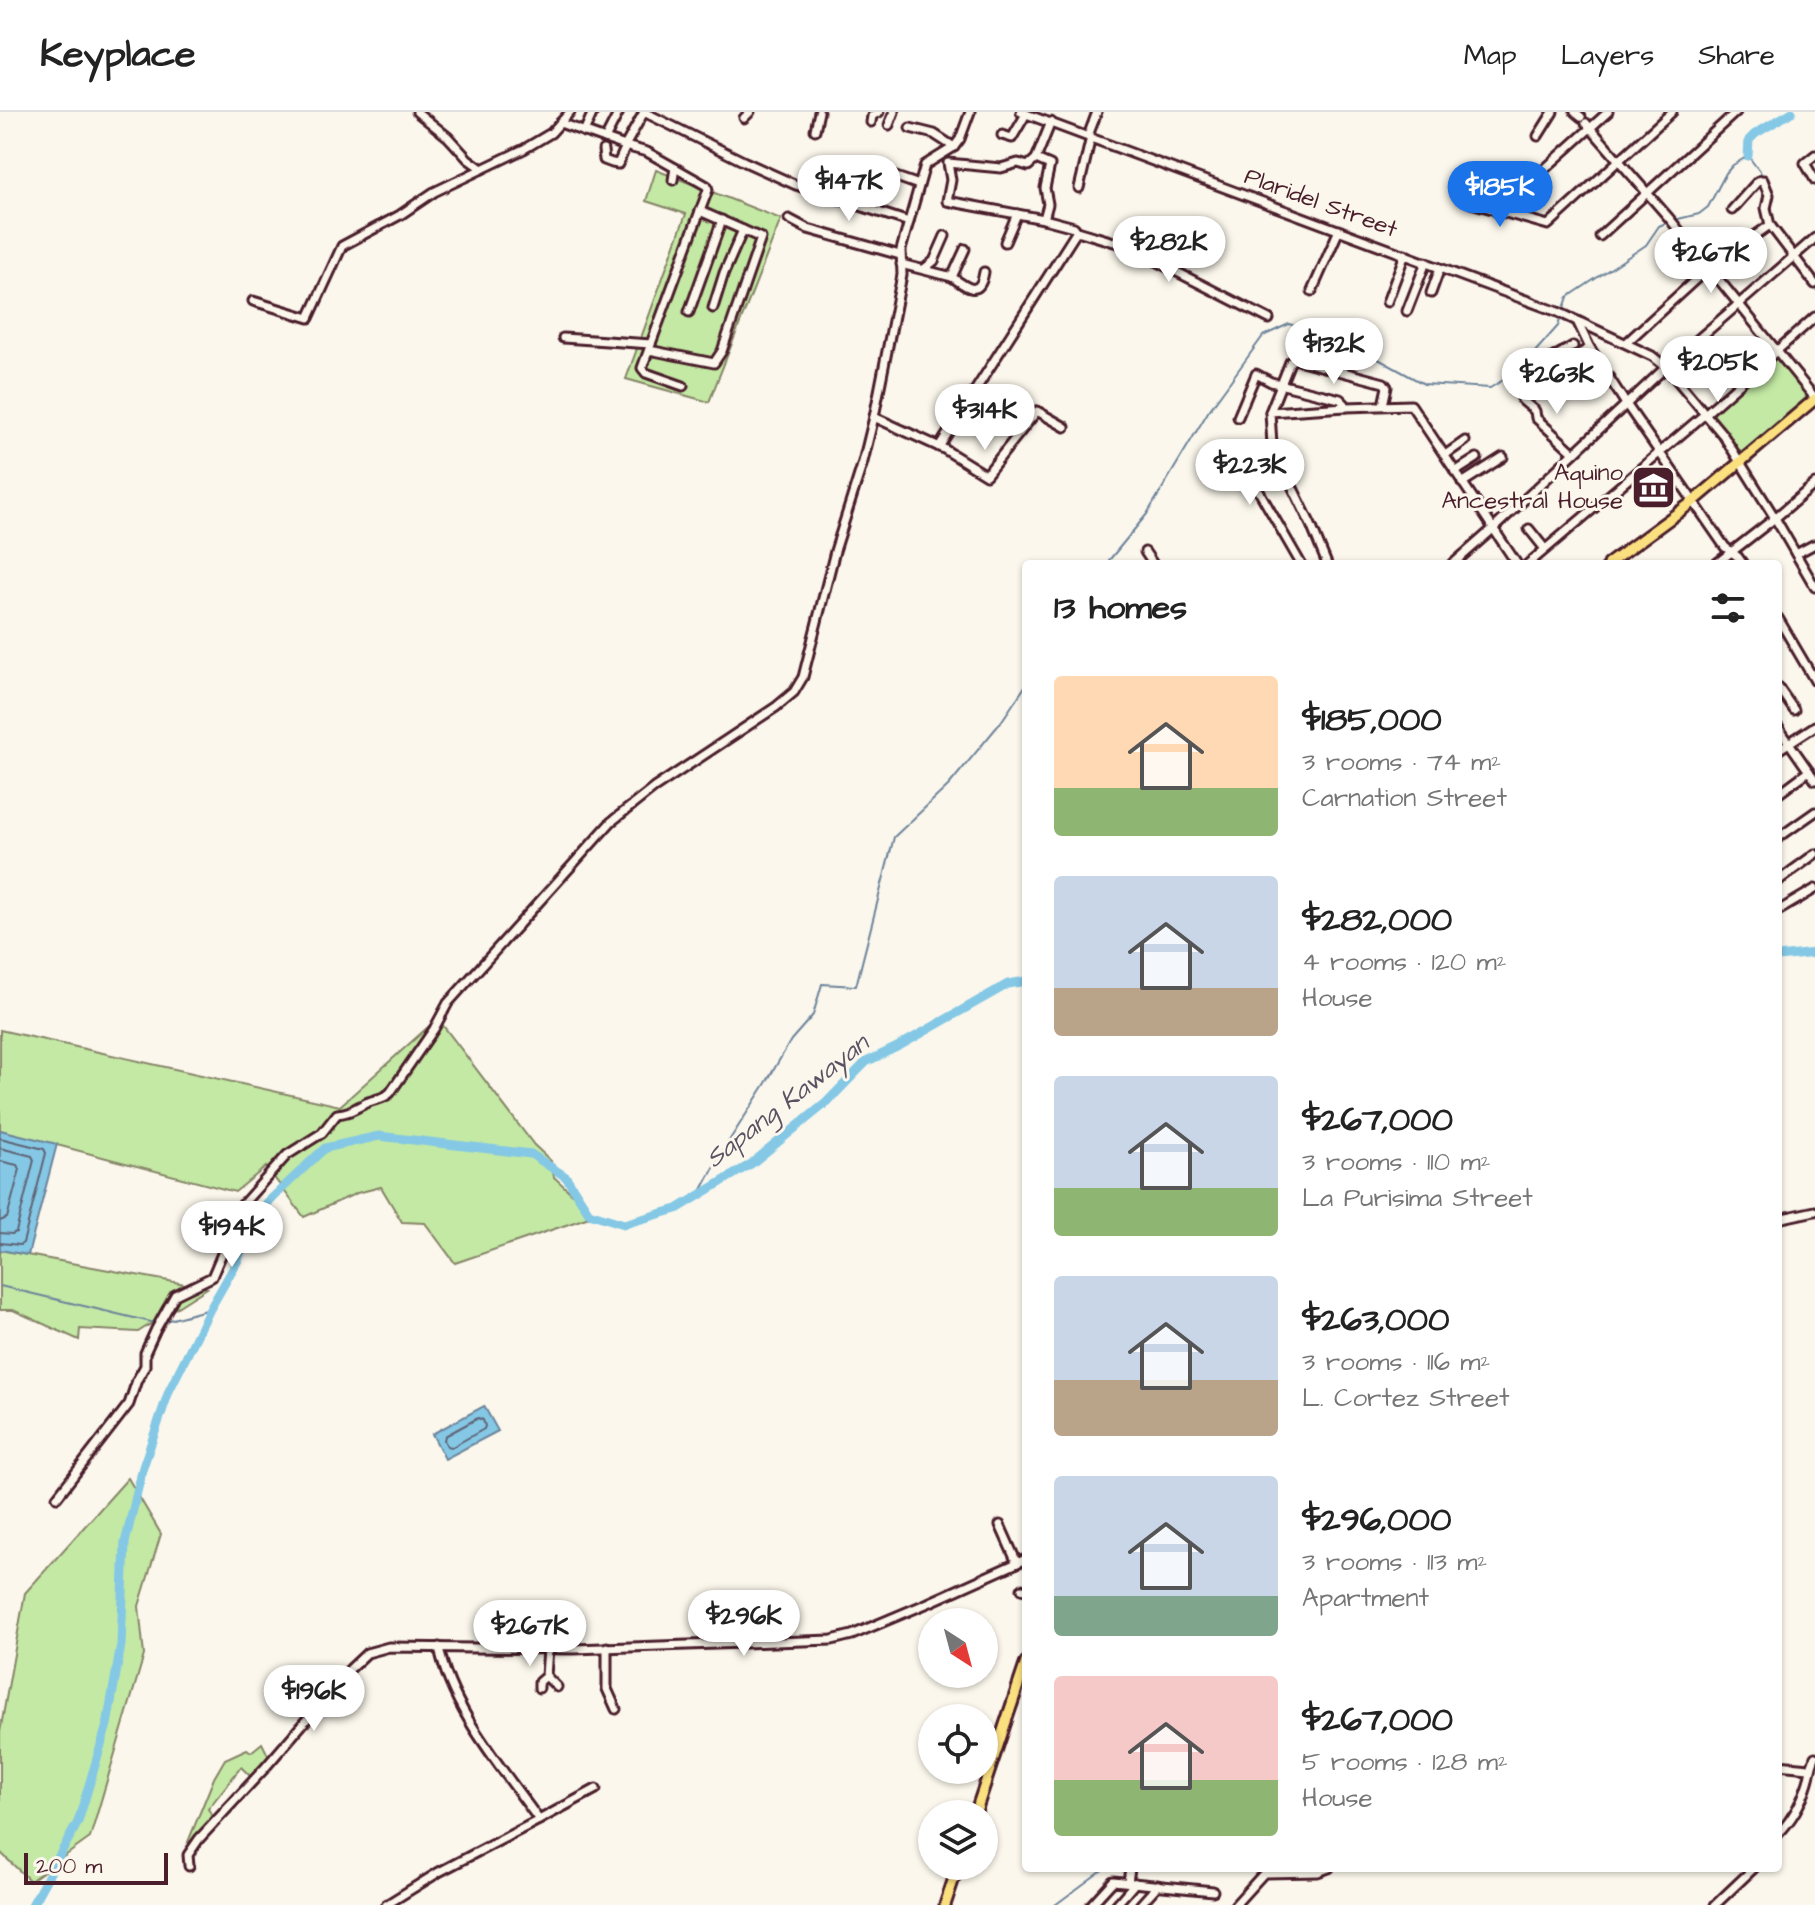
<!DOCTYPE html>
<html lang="en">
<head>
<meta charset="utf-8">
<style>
	body { margin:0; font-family:"Architects Daughter",sans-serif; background:#f2f2f2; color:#222; height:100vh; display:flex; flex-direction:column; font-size:30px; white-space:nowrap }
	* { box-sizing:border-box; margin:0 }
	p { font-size:26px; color:#767676 }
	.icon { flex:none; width:44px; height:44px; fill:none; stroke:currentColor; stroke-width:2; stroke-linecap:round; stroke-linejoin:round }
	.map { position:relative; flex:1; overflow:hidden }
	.side { position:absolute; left:1022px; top:448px; width:760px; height:1312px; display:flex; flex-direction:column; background:#fff; border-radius:8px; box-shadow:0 2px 6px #0004 }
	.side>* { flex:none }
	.needle { width:52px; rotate:144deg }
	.fabs { position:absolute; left:918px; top:1496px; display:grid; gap:16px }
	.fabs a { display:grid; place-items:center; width:80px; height:80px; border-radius:50%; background:#fff; box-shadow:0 2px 6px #0004; font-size:40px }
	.scale { position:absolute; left:24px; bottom:20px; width:144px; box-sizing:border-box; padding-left:8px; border:4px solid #4a1f2b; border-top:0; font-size:22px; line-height:28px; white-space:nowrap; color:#4a1f2b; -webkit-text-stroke:6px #fbf7ec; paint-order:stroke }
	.price { position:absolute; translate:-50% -68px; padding:0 18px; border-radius:28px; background:#fff; color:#222; font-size:26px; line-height:52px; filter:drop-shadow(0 2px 4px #0008) }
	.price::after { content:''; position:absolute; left:50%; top:48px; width:24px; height:18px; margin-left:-12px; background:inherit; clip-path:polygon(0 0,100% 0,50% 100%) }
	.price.on { background:#1a73e8; color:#fff }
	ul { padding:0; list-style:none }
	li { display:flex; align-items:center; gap:24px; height:200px; padding:0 32px }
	li span { display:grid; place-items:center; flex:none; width:224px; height:160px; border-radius:8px; color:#555 }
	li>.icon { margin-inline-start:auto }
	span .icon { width:96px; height:96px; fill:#fffc; stroke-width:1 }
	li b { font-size:34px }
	h2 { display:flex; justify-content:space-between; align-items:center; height:96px; padding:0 32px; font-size:34px }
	header { display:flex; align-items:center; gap:48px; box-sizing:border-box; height:112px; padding:0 40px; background:#fff; border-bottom:2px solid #e0e0e0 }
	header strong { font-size:38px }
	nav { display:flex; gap:44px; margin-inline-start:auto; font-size:28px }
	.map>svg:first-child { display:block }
</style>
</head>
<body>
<header>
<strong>Keyplace</strong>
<nav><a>Map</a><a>Layers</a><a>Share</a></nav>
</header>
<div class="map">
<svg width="1815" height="1793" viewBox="0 0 1815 1793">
	<rect width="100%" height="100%" fill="#fbf7ec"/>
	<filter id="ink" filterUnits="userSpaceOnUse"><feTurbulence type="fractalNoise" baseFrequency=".0125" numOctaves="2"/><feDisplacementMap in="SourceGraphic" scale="16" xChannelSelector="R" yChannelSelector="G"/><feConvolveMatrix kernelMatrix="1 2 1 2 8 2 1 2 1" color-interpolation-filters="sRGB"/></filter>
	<g filter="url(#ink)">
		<g fill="#c3e9a4" stroke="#868468" stroke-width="2">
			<path d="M656 58 781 107 709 290 626 267 686 102 646 89Z"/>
			<path d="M1775 242 1811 284 1742 342 1710 302Z"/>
			<path d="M446 899 442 912 534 1033 551 1049 554 1065 595 1103 455 1151 425 1111 402 1110 381 1075 357 1081 304 1105 266 1055 235 1080 0 1018V918L340 994Z"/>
			<path d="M0 1138 207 1176 138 1220 80 1217 79 1228 13 1198H0Z"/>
			<path d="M128 1366 161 1422 139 1494 144 1543 90 1726 30 1769 0 1740V1620L25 1481Z"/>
			<path d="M262 1631 269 1645 251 1665 241 1655 208 1697 214 1706 196 1728 188 1730 214 1666 225 1647 247 1637 251 1640Z"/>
		</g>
		<g fill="#84c8e5" stroke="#6d849b" stroke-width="2">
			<path d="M0 1018 57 1032 28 1143 0 1138Z"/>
			<path d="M484 1294 498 1319 445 1347 432 1322Z"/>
		</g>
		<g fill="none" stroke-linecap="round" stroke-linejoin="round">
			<g stroke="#616375" stroke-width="2">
				<path d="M0 1026 44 1037 46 1041 23 1131 20 1133 0 1131"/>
				<path d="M0 1036 32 1044 34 1048 16 1120 12 1122 0 1121"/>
				<path d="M0 1049 17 1053 20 1057 7 1106 0 1109"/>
				<path d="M478 1306 483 1308 485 1314 484 1317 452 1335 447 1334 444 1328 445 1324Z"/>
			</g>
			<g stroke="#6d849b" stroke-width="2">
				<path d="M1768 70 1771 75V82"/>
				<path d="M1772 89V100"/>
				<path d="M1674 108 1699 102 1708 95 1726 61 1733 53 1748 44 1764 65"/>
				<path d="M1563 199 1568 185 1646 133 1659 114 1668 110"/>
				<path d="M1106 452 1147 402 1208 300 1263 224 1289 212 1358 236 1424 272 1490 276 1518 259 1558 214 1561 205"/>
				<path d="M699 1083 727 1032 766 971 791 928 813 903 822 872 856 874 894 725 949 673 1001 610 1026 573"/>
				<path d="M1783 1102 1815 1095"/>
				<path d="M0 1174 155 1211"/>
				<path d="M165 1209 210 1197"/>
				<path d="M1055 1793 1105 1756"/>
			</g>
			<g stroke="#84c8e5" stroke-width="9">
				<path d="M1748 44 1749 28 1755 22 1792 0"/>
				<path d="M1778 845 1815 841"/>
				<path d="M32 1793 78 1710 107 1613 121 1533 125 1431 143 1355 169 1279 210 1197 238 1148 252 1105 325 1036 379 1024 531 1042 566 1065 589 1101 624 1112 677 1097 751 1052 826 991 866 950 899 934 1008 872 1026 869"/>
			</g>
			<defs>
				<g id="minor">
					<path d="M417 0 448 25 468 47 482 57"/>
					<path d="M644 0 745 50 796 73 909 110"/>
					<path d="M1021 0 1558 200 1652 244 1666 255 1723 323 1775 406 1815 475"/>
					<path d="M1575 0 1581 5"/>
					<path d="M744 6 750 0"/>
					<path d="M871 10 872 4 879 0"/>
					<path d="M560 11 625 34 644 0"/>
					<path d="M1586 11 1669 106 1815 286"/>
					<path d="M889 13 894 0"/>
					<path d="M910 16 934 22 954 35"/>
					<path d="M815 18 819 0"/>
					<path d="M584 20 593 0"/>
					<path d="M1002 23 1012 26 1026 2"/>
					<path d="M1088 24 1097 0"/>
					<path d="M1538 24 1553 0"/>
					<path d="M605 27 619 0"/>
					<path d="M625 34 647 40 707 74 708 78 700 99 642 256 646 261 683 274"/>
					<path d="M603 38 604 48 612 51 618 52 626 34"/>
					<path d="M1815 43 1805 51 1815 68"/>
					<path d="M1486 65 1474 74 1469 86 1471 91 1548 113 1672 0"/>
					<path d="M673 68 675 56"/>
					<path d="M1079 76 1091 25"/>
					<path d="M820 81C826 73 833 61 842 56 856 49 904 68 919 73"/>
					<path d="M1732 98 1758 69 1763 68 1769 83 1766 96 1770 113 1815 172"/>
					<path d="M1497 100 1608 0"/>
					<path d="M789 107 808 117 900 143"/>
					<path d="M1044 107 1048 92 1045 76 1050 53 1036 47 1051 10"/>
					<path d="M1077 119 1124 133 1269 207"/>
					<path d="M1600 124 1736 0"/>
					<path d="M1005 130 1017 102"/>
					<path d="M901 152 952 165 965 137"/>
					<path d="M924 157 934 149 945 124"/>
					<path d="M952 165C967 176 980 186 984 160"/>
					<path d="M1312 179 1339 118"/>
					<path d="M1431 181 1440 156"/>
					<path d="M253 189 309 206 342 134 400 103 434 80 524 37 551 21 570 0"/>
					<path d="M1387 190 1405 142"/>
					<path d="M713 196 724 161 743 118"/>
					<path d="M1407 199 1426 150"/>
					<path d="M689 200 722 108"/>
					<path d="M1577 209 1590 236 1626 292 1725 435 1738 445 1743 452"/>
					<path d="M563 226 651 232"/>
					<path d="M1626 231 1707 157 1770 113"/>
					<path d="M649 238 714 251 722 239 761 126 700 99"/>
					<path d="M1573 245 1590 236"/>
					<path d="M1547 249 1573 234"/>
					<path d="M1522 288 1535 299 1536 306 1574 341"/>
					<path d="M1270 300 1290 250 1294 247 1384 271 1387 275 1383 293"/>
					<path d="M874 305 944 337 986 363 1037 299 1065 315"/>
					<path d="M1238 305 1256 262 1271 270 1340 287 1345 292 1346 295"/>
					<path d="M939 335 1077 119 1074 115 1044 107 947 89 951 68 948 51 1001 56 1018 51 1028 54 1036 47"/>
					<path d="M1445 343 1465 329"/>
					<path d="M1284 359 1257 371 1256 374 1301 452"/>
					<path d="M1455 360 1477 346"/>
					<path d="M1462 371 1503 345"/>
					<path d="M1529 417 1545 437"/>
					<path d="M1145 440 1153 452"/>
					<path d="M1796 442 1813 433"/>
					<path d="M1327 452 1311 413 1272 333 1270 300 1346 295 1411 293 1517 452"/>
					<path d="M1453 452 1494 416 1666 255 1815 126"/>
					<path d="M1528 452 1705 302 1815 205"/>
					<path d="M1716 452 1775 406 1815 372"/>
					<path d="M1778 506 1815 569"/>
					<path d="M1778 575 1794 598"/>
					<path d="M1778 615 1815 668"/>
					<path d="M1778 638 1815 614"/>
					<path d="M1778 682 1809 659"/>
					<path d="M1778 726 1815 700"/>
					<path d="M1778 769 1815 742"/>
					<path d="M1778 799 1815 777"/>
					<path d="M1778 1107 1815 1099"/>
					<path d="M57 1385 129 1292 137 1268 145 1254V1241L156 1217 175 1183 212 1165 243 1092 287 1043 322 1021 337 1002C349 1001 354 997 364 992 373 987 382 988 390 981L434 917 448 891 611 710 654 676 776 595 794 580 803 565 835 439 863 350 874 305 902 163 901 138 925 53 954 35 960 27 970 0"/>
					<path d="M1000 1413 1017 1451"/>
					<path d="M1022 1477 1026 1478"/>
					<path d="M607 1535V1577L616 1597"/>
					<path d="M546 1564 557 1575"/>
					<path d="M539 1576V1570L546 1564 548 1536"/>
					<path d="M1778 1653 1809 1656"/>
					<path d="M539 1708 596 1677"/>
					<path d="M1778 1722C1792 1708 1802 1690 1808 1670 1811 1660 1810 1656 1815 1645"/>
					<path d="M189 1754 188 1743 199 1727 264 1657 350 1557 367 1541 389 1535 574 1537 832 1528 852 1523 928 1491 1026 1447"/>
					<path d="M1128 1770 1130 1756"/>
					<path d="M386 1793 439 1760 539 1708C503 1657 450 1596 439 1535"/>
					<path d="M1091 1793 1113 1769 1213 1779"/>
					<path d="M1116 1793 1135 1771"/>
					<path d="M1140 1793 1158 1773"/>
					<path d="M1235 1793 1264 1761 1318 1760 1329 1756"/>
					<path d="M1715 1793 1754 1756"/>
				</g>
				<g id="major">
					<path d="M1608 452 1694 389 1815 287"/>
					<path d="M975 1702 1026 1550"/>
					<path d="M945 1793 958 1754"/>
				</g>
			</defs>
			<use href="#minor" stroke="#4a1f2b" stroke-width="13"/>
			<use href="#major" stroke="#4a1f2b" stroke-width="15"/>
			<use href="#minor" stroke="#fbf7ec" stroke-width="7"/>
			<use href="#major" stroke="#fbe080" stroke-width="9"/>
		</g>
	</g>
	<defs>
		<symbol id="museum-square" viewBox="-11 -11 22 22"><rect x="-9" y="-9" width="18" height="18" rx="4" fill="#4a1f2b" stroke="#fbf7ec"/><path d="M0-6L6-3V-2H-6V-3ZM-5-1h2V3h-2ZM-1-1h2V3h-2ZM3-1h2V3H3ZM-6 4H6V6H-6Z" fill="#fff"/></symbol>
	</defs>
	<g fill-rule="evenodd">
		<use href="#museum-square" x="1628" y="350" width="51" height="51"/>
	</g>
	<g text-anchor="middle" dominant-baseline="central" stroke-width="6" stroke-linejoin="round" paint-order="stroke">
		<g font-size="24" fill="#4a1f2b" stroke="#fbf7ec">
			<text transform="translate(1321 91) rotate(20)">Plaridel Street</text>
		</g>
		<g font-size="24" fill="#4a1f2b" stroke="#fbf7ec" text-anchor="end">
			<text x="1623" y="361">Aquino<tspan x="1623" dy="28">Ancestral House</tspan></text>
		</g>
		<g font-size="26" font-style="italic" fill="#5b5263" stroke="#fbf7ec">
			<text transform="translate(787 989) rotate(-38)">Sapang Kawayan</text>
		</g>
	</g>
</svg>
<div class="fabs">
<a><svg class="needle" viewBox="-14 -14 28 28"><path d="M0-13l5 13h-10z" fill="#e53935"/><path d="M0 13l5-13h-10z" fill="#767676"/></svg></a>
<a><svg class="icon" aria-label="locate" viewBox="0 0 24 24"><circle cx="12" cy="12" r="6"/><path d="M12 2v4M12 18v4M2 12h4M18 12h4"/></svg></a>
<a><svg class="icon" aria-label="layers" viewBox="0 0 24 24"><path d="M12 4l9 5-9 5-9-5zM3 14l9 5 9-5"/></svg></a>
</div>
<div class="scale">200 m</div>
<b class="price" style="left:849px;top:111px">$147K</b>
<b class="price on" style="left:1500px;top:117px">$185K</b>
<b class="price" style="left:1169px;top:172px">$282K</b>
<b class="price" style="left:1711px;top:183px">$267K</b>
<b class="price" style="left:1334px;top:274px">$132K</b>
<b class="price" style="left:1718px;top:292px">$205K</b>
<b class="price" style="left:1557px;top:304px">$263K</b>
<b class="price" style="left:985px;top:340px">$314K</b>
<b class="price" style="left:1250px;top:395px">$223K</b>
<b class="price" style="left:232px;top:1157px">$194K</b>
<b class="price" style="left:744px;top:1546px">$296K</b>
<b class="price" style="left:530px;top:1556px">$267K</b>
<b class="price" style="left:314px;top:1621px">$196K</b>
<section class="side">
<h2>13 homes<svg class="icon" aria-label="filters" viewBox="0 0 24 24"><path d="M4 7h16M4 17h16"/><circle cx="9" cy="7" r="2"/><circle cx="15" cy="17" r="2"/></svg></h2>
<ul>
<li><span style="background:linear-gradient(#ffd9b3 70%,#8fb573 0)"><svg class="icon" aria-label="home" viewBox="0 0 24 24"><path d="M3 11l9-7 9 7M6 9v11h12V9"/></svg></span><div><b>$185,000</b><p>3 rooms · 74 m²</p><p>Carnation Street</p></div></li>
<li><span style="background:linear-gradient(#c9d6e8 70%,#b9a48a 0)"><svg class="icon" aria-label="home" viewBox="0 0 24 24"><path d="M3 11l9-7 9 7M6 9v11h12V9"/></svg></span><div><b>$282,000</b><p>4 rooms · 120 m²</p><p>House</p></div></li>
<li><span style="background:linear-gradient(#c9d6e8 70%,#8fb573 0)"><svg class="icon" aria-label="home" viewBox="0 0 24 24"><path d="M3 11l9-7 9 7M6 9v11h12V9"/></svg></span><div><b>$267,000</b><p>3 rooms · 110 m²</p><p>La Purisima Street</p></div></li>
<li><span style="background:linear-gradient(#c9d6e8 65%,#b9a48a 0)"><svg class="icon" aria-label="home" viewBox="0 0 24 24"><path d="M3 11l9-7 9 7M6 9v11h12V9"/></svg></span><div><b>$263,000</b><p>3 rooms · 116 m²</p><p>L. Cortez Street</p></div></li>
<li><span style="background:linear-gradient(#c9d6e8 75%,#7fa58c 0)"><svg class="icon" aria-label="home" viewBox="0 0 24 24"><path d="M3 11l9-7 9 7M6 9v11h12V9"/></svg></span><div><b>$296,000</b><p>3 rooms · 113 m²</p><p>Apartment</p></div></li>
<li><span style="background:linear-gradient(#f6c9c9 65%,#8fb573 0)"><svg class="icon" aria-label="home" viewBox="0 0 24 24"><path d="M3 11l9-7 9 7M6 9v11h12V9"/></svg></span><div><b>$267,000</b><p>5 rooms · 128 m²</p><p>House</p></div></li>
</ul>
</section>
</div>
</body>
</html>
